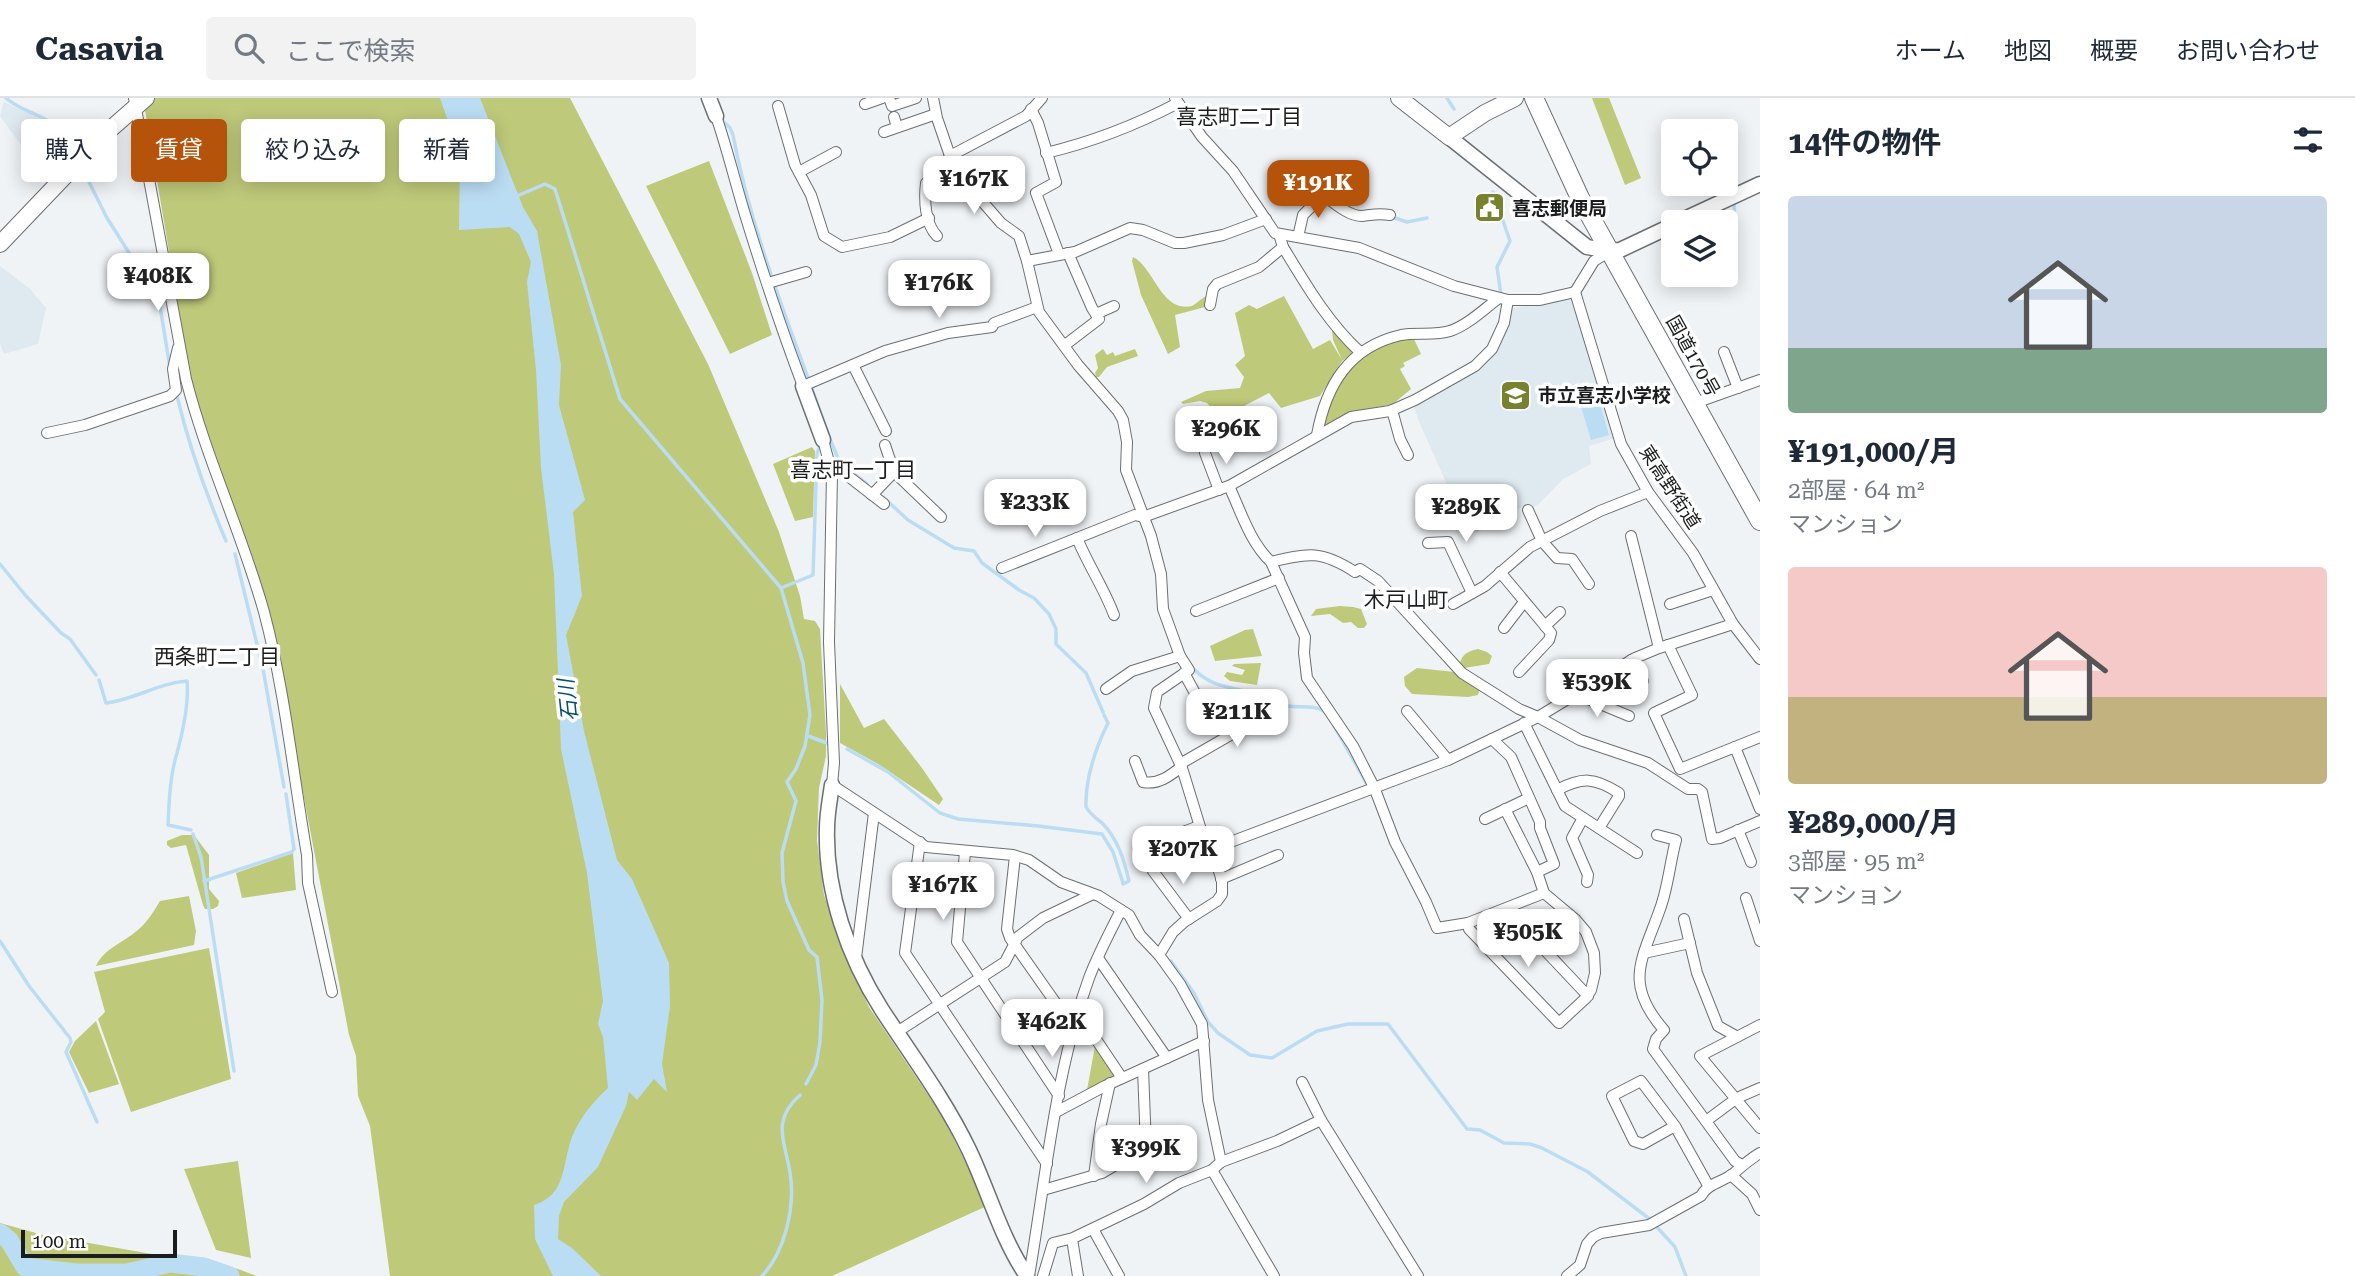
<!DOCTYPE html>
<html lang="ja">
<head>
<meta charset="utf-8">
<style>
	body { margin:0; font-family:"Roboto Serif","Noto Sans JP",serif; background:#f2f2f3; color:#1f2937; height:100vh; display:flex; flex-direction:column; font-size:26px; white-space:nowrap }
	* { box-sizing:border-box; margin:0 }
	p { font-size:23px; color:#747a83 }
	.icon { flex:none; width:38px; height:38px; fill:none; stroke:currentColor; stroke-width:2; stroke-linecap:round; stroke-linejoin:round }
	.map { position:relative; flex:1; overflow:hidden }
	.details { display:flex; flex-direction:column; background:#fff; width:595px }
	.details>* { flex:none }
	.guide { position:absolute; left:21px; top:21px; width:665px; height:63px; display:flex; gap:14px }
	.fabs { position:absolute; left:1661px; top:21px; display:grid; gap:14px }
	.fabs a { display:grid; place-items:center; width:77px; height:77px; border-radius:7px; background:#fff; box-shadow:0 4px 18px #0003; font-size:35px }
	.scale { position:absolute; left:21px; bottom:18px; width:156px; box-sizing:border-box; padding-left:7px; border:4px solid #1b1c1d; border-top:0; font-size:19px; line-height:24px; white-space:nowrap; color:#1b1c1d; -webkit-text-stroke:5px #fff; paint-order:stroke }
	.price { position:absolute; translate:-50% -60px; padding:0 16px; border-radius:14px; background:#fff; color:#222; font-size:23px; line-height:46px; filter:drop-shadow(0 2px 4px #0008) }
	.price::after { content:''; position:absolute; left:50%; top:42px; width:21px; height:16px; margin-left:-10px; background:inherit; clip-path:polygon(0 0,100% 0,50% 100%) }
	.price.on { background:#b45309; color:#fff }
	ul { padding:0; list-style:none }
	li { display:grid; align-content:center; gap:14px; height:371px; padding:0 28px }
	li span { display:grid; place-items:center; height:217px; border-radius:7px; color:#555 }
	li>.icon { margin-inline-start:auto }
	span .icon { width:126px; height:126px; fill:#fffc; stroke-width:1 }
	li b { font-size:30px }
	h2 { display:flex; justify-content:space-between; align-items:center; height:84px; padding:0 28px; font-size:30px }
	.pill { padding:0 24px; border-radius:7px; background:#fff; box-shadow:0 4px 18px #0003; font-size:24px; line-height:63px }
	.pill.on { background:#b45309; color:#fff }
	header { display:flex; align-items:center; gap:42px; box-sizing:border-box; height:98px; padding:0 35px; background:#fff; border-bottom:2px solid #e0e1e3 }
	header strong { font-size:33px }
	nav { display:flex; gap:38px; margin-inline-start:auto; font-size:24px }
	.search { width:490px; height:63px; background:#f2f2f3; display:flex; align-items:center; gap:18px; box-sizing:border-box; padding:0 24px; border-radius:7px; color:#747a83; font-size:26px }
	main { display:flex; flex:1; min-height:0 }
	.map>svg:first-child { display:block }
</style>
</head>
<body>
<header>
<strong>Casavia</strong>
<div class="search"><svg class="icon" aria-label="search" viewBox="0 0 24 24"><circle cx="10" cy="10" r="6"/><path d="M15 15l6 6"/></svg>ここで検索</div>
<nav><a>ホーム</a><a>地図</a><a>概要</a><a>お問い合わせ</a></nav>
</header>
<main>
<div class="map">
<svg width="1760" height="1178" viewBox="0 0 1760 1178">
	<rect width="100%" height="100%" fill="#f0f3f6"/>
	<g fill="#dfe9f0">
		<path d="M4 4 44 22 74 55 48 84 0 18Z"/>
		<path d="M0 168 30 191 46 210 38 246 4 256 0 246Z"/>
		<path d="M1570 198 1575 203 1616 340 1589 348 1591 366 1563 381 1539 406 1529 411 1523 408 1476 435 1449 391 1420 326 1412 304 1495 254 1511 210 1540 206Z"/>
	</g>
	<g fill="#bec97a">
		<path d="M143 0H570L708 266 779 434 800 498 804 521 815 523 820 531 826 635V658L819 690 817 742 824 797 847 859 869 909 943 1019 987 1108 832 1178H390L370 1028 358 998 356 958 349 937 268 510 192 289Z"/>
		<path d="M1592 0H1609L1641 80 1625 87Z"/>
		<path d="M709 63 752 175 772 237 730 256 646 88Z"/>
		<path d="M1133 159C1154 169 1161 215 1192 208 1196 206 1202 200 1206 198L1205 209 1175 217 1180 249 1168 256 1141 197 1132 163Z"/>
		<path d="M1284 198 1313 251 1330 242 1342 262 1333 242 1331 223 1356 253 1342 263 1320 298 1281 310 1269 295 1244 308 1214 313 1207 305 1200 303 1183 306 1181 304 1206 293 1240 290 1244 279 1235 267 1245 258 1235 215 1249 207 1257 211Z"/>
		<path d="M1413 239 1421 256 1403 265 1405 268 1400 271 1411 291 1393 306 1353 314 1322 329 1327 303 1353 264 1379 247Z"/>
		<path d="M1103 251 1107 257 1113 254 1115 258 1135 251 1138 258 1107 269 1099 279H1096L1095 275 1098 270 1095 257Z"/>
		<path d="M812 349 815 353 813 419 795 423 773 366Z"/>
		<path d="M1340 508 1353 509 1361 511 1367 526 1364 530H1358L1351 524 1343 525 1330 516 1311 518 1316 511Z"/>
		<path d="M1253 531 1262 558 1215 563 1210 548 1245 532Z"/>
		<path d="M1478 551 1487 554 1492 558 1489 566 1464 570 1460 566C1461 556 1469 553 1478 551Z"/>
		<path d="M1261 565 1257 587 1230 583 1224 578 1227 574 1242 577 1245 572 1232 568 1234 566Z"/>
		<path d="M1417 570 1464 575 1480 590 1478 597 1468 599 1412 596 1405 588 1404 579Z"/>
		<path d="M840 586 864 630 884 621 922 670 943 701 939 707 878 666 840 645Z"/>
		<path d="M182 737H194L209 757V791L219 803 218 808 213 811H205L203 807 186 747 171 750 167 747V743Z"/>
		<path d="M293 755 296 792 242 800 236 775Z"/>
		<path d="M189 798 196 833 194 847 96 868C104 850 125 844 139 831 148 823 154 813 160 803Z"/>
		<path d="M209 850 231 981 131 1014 98 921 105 914 94 874Z"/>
		<path d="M96 923 119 986 89 995 69 954 75 943Z"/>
		<path d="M1095 948 1114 975 1113 979 1087 992Z"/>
		<path d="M238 1063 250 1152 251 1160 216 1152 184 1071Z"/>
		<path d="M0 1125 43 1137 238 1171 257 1178H0Z"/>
	</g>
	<g fill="#bbddf4">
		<path d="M440 0H480L523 109 537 133 561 267 559 307 585 402 573 414 582 498 566 537 584 633 617 762 632 781 669 865 670 908 662 966 667 994 654 981 637 1002 629 994 626 1008 598 1069 564 1104 559 1118 558 1141 572 1150 601 1178H553L535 1141 534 1107C567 1097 562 1066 572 1039 580 1019 593 1004 608 990L603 939 598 926 603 903 587 775 561 651 554 476 541 370 536 272 527 184 531 164 519 136 510 129 459 132 460 57Z"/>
		<path d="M1598 299 1609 337 1591 342 1580 305Z"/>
	</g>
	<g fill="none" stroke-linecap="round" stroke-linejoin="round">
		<g stroke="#bbddf4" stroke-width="3.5">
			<path d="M6 0C18 11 31 13 45 21 58 28 66 42 75 54"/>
			<path d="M1447 0 1454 11"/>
			<path d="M721 21 730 30 733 37C753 142 795 241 830 341L819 350 817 356 813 477 781 490"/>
			<path d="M83 72 107 120 159 202 170 270"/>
			<path d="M1493 94 1510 143 1497 169 1501 197"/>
			<path d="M517 98 545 86 555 91 620 301 781 490 803 565 810 617 805 648 796 671 787 684 796 703 782 755 783 784 787 803 809 852 817 859 822 902 820 944 816 967 806 986"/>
			<path d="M1392 119 1407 124 1427 120"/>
			<path d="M1726 148C1731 135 1736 121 1734 107"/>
			<path d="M177 298C189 348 206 396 226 443"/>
			<path d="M830 341 840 365 867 386"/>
			<path d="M883 399 908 422 954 450 974 453 982 465 1019 492 1034 500 1049 516 1056 531V546L1086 575 1103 614"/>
			<path d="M235 456 263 571 284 689"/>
			<path d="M0 466 26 498 61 535 70 541 96 577"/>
			<path d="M1195 572C1213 592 1244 590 1268 599 1275 602 1280 607 1288 608 1301 610 1316 606 1326 615"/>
			<path d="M99 582 106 605C134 602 158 585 187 583 189 605 183 633 177 655 170 677 169 704 168 727L191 732"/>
			<path d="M1104 617 1108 625C1096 649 1085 681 1086 709 1090 716 1096 720 1102 725 1118 741 1124 762 1129 783L1123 786"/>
			<path d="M1334 628 1367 686"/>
			<path d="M808 638 827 645"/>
			<path d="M847 651 888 674 940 715 958 721 1038 728 1102 736 1113 754 1123 785"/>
			<path d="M193 736 201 759 234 973"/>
			<path d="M204 783 292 754 294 751 286 696"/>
			<path d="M0 843 29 888 70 940 71 944 66 954 97 1024"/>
			<path d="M1171 863 1194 895 1208 924 1218 935 1250 957 1272 960 1317 933 1348 926H1388L1467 1031 1480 1032 1504 1045 1530 1046 1542 1050 1588 1074 1651 1122"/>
			<path d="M1656 1128 1675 1149 1686 1178"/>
			<path d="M762 1178C784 1155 794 1113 791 1082 788 1048 768 1025 800 997"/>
		</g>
		<path stroke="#bbddf4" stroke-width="19" d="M0 1135 9 1142 25 1169 76 1175H127L170 1165 204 1169 230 1178"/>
		<defs>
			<g id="street">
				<path d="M134 0 186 281C206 360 242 435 264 514 285 593 293 676 307 757L308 785 332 894"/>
				<path d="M889 0 892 8 916 0"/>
				<path d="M933 0 937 20 950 58 962 80 1001 125 1019 138 1027 163 1039 214 1078 267 1118 313 1123 322 1127 344 1126 372 1151 438 1161 476 1163 511 1180 558 1189 572 1157 594 1154 610 1182 670 1201 732 1212 751 1222 783V796L1217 803 1184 824 1173 834 1159 857"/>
				<path d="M1175 0 1202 39 1233 73 1275 135 1359 150 1454 188 1508 202H1540L1575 194"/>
				<path d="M865 6 882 0"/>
				<path d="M778 8 795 67 811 97 824 138 842 149 890 139 929 120"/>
				<path d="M1031 11 1038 25 1056 84 1036 95 1059 156"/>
				<path d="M716 18C728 53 736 88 747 123 764 178 782 233 803 288L885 253 948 235 992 229 994 225 1037 209"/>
				<path d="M894 19 897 29"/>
				<path d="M884 34 936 16"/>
				<path d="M1046 55C1092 44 1136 27 1178 5"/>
				<path d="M799 74 836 54"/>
				<path d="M1322 96C1333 104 1348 118 1362 118 1373 117 1376 115 1390 117"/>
				<path d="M1279 136 1283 149C1305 185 1328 225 1360 254"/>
				<path d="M937 138C925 126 924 102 926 85L946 68 950 58 1026 18 1042 0"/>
				<path d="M1298 139 1303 117 1326 94"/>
				<path d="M1610 153 1594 163 1575 194 1621 346 1648 394 1693 455 1733 526 1760 561"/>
				<path d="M1027 163 1075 154 1130 130 1143 132 1175 145H1184L1223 137 1266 121"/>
				<path d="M768 185 806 174"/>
				<path d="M1210 207 1213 191 1217 186 1259 169 1283 149"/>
				<path d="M1096 216 1114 208"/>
				<path d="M1065 247 1099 221 1092 210 1068 155"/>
				<path d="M1724 254 1738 290"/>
				<path d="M853 267 886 333"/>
				<path d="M1695 305 1760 282"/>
				<path d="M1392 312 1400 341 1408 357"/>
				<path d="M47 335 85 327 170 298 176 292 173 271 178 250"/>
				<path d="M1317 337C1326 287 1349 249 1401 237 1417 234 1435 238 1450 233 1468 227 1484 211 1499 200"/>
				<path d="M823 342 832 375 829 544 834 665 832 687 926 749 1013 757 1029 762 1061 784 1099 798 1129 817 1140 837 1159 857 1180 886 1202 926 1208 1002 1221 1064"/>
				<path d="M885 347 894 374"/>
				<path d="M1205 355 1219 392"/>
				<path d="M830 364 884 406"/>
				<path d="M1229 388C1241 414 1250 444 1271 464L1305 539 1304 555 1307 580 1353 648 1374 689 1395 744 1426 804 1437 830 1468 825 1544 795"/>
				<path d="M872 397 894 374 941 419"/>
				<path d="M1528 412 1542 443 1557 460 1572 461 1589 486"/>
				<path d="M1631 438 1659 550"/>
				<path d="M1077 440C1088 467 1104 490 1114 517"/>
				<path d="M1428 445 1448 444 1472 495"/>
				<path d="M1271 464C1308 454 1323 453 1355 474L1360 471 1378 483 1391 497 1462 575 1519 611 1538 619 1580 642 1648 665 1688 691H1698L1702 694 1712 741 1720 740 1760 723"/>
				<path d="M1002 470 1135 417 1143 419 1229 388 1351 319 1390 313 1415 302 1475 268 1492 251 1504 225 1508 202"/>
				<path d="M1500 474 1551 535 1549 542 1519 574"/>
				<path d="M1453 506 1485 488 1530 449 1600 413 1648 394"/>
				<path d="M1670 506 1713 492"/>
				<path d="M1196 513 1279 480"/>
				<path d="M1545 528 1560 514"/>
				<path d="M1504 530 1524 504"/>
				<path d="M1668 547 1692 597 1654 615 1680 671 1760 639"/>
				<path d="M1631 562 1643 583"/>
				<path d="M1184 575 1201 606"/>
				<path d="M1106 591 1132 573 1180 558"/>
				<path d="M1576 596 1629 618"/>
				<path d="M1407 613 1448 662"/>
				<path d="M1524 625 1565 708 1637 755"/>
				<path d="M1492 641 1511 659 1540 724V730L1554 766 1537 774"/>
				<path d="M1735 649 1760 711"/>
				<path d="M1135 663 1143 684C1158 687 1170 678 1181 669"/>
				<path d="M1180 666 1279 609"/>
				<path d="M1557 692C1582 679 1594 679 1619 695V698L1599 730"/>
				<path d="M1583 720 1572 740 1588 777 1587 784"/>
				<path d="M1485 721 1529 700"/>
				<path d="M1738 732 1751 764"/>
				<path d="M1657 737 1676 742C1670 764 1668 790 1660 811 1642 862 1623 885 1664 932L1656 941 1653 951 1735 1063 1742 1067"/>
				<path d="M920 744 905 855 1047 1066"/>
				<path d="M1138 751 1199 728"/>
				<path d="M1212 751 1448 662 1538 619 1635 560 1659 550 1733 526"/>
				<path d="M965 754 957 844 1059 998"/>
				<path d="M1015 758 1007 831 1010 840 1074 931"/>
				<path d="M1153 773 1189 821"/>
				<path d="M1221 781 1278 757"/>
				<path d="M1746 800 1760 843"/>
				<path d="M1506 811 1588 898"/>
				<path d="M1684 821 1697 875 1718 928 1736 938"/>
				<path d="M1468 825 1469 831 1559 925 1586 900 1591 892 1595 875 1594 855 1586 834 1575 821 1544 795 1537 774 1505 711"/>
				<path d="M1644 855 1690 845"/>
				<path d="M856 860 874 715"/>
				<path d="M1098 860 1167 960"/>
				<path d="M1079 916 1122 980"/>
				<path d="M1760 927 1700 958 1760 1030"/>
				<path d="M897 934 1005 864 1018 839 1043 820 1093 796"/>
				<path d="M1302 984 1321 1022 1418 1178"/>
				<path d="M1056 1014 1105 988 1204 943"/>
				<path d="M1706 1023 1737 1000 1760 990"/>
				<path d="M1675 1028 1643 1046 1634 1043 1612 998 1641 983 1675 1028 1709 1089"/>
				<path d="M1212 1072 1274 1178"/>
				<path d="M1731 1077 1752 1096 1760 1112"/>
				<path d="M1094 1078 1101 1026 1110 985"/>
				<path d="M1043 1092 1102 1075 1146 1049 1143 971"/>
				<path d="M1093 1131 1119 1178"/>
				<path d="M1072 1141 1078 1178"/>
				<path d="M1029 1178C1046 1079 1055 975 1089 880 1098 856 1110 834 1121 812"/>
				<path d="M1043 1178 1053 1145 1073 1140 1144 1106 1179 1085 1212 1072 1221 1064 1277 1043 1321 1022"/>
				<path d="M1567 1178 1580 1167 1587 1146 1593 1139 1601 1135 1649 1127 1701 1098C1707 1086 1722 1084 1733 1076 1742 1068 1750 1061 1760 1055"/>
			</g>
			<g id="secondary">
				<path d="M709 0 716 18"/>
				<path d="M1449 39 1587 149 1610 153 1620 152 1673 127"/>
				<path d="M1678 124 1760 86"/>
				<path d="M803 288 823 342"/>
				<path d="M832 687C830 701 827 716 827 730 825 793 848 859 882 912 912 958 945 1002 969 1052 989 1094 1001 1140 1027 1178"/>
			</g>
			<g id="primary">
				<path d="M1399 0 1449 39 1485 15 1515 0"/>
				<path d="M0 146 106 35 146 0"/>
			</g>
			<path id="highway" d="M1534 0 1580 100 1760 423"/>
		</defs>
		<use href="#street" stroke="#6c6f71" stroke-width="12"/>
		<use href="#secondary" stroke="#6c6f71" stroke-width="17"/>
		<use href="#primary" stroke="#6c6f71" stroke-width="18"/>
		<use href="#highway" stroke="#6c6f71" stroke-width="20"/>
		<use href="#street" stroke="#fff" stroke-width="10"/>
		<use href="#secondary" stroke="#fff" stroke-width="14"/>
		<use href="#primary" stroke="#fff" stroke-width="16"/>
		<use href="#highway" stroke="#fff" stroke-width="18"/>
	</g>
	<defs>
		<symbol id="civic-square" viewBox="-11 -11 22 22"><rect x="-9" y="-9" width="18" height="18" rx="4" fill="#78812d" stroke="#fff"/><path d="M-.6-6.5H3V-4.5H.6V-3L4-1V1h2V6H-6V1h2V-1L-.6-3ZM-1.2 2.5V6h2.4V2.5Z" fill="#fff"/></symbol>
		<symbol id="school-square" viewBox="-11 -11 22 22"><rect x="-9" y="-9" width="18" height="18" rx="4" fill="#78812d" stroke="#fff"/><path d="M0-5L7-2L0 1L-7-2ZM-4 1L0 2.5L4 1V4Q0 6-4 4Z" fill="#fff"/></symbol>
	</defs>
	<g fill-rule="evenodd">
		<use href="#civic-square" x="1472" y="92" width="35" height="35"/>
		<use href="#school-square" x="1498" y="280" width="35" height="35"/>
	</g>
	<g text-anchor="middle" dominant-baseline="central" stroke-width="7" stroke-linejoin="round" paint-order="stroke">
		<g font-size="19" font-weight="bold" fill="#1b1c1d" stroke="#fff" text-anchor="start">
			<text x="1512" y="110">喜志郵便局</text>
			<text x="1538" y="297">市立喜志小学校</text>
		</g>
		<g font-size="19" fill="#1b1c1d" stroke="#fff">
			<text transform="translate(1693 258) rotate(61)">国道170号</text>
			<text transform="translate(1670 389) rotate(57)">東高野街道</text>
		</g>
		<g font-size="21" fill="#1b1c1d" stroke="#fff">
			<text x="1239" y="19">喜志町二丁目</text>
			<text x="853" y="372">喜志町一丁目</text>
			<text x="1406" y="502">木戸山町</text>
			<text x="217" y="559">西条町二丁目</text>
		</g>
		<g font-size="21" font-style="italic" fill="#014f74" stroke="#fff">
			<text transform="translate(568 602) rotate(-96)">石川</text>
		</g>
	</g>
</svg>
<div class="fabs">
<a><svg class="icon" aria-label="locate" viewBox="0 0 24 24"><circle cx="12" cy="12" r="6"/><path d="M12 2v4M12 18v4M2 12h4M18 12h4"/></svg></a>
<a><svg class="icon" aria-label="layers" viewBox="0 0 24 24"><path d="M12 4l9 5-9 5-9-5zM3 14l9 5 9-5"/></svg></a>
</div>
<div class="scale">100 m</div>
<b class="price" style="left:974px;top:118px">¥167K</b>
<b class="price on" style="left:1318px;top:122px">¥191K</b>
<b class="price" style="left:158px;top:215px">¥408K</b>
<b class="price" style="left:939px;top:222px">¥176K</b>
<b class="price" style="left:1226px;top:368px">¥296K</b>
<b class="price" style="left:1035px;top:441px">¥233K</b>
<b class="price" style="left:1466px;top:446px">¥289K</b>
<b class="price" style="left:1597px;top:621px">¥539K</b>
<b class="price" style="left:1237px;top:651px">¥211K</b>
<b class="price" style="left:1183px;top:788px">¥207K</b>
<b class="price" style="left:943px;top:824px">¥167K</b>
<b class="price" style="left:1528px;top:871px">¥505K</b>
<b class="price" style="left:1052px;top:961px">¥462K</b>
<b class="price" style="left:1146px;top:1087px">¥399K</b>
<div class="guide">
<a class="pill">購入</a>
<a class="pill on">賃貸</a>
<a class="pill">絞り込み</a>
<a class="pill">新着</a>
</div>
</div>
<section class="details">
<h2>14件の物件<svg class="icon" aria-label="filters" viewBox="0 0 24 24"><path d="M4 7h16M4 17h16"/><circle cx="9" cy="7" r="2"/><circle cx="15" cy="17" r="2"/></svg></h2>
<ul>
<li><span style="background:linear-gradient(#c9d6e8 70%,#7fa58c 0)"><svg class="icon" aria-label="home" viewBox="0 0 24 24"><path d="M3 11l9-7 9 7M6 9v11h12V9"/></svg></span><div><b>¥191,000/月</b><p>2部屋 · 64 m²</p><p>マンション</p></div></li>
<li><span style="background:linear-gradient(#f6c9c9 60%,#c2b280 0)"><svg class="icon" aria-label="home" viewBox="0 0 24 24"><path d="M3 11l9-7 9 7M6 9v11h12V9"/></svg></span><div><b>¥289,000/月</b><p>3部屋 · 95 m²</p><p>マンション</p></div></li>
</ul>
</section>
</main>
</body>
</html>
